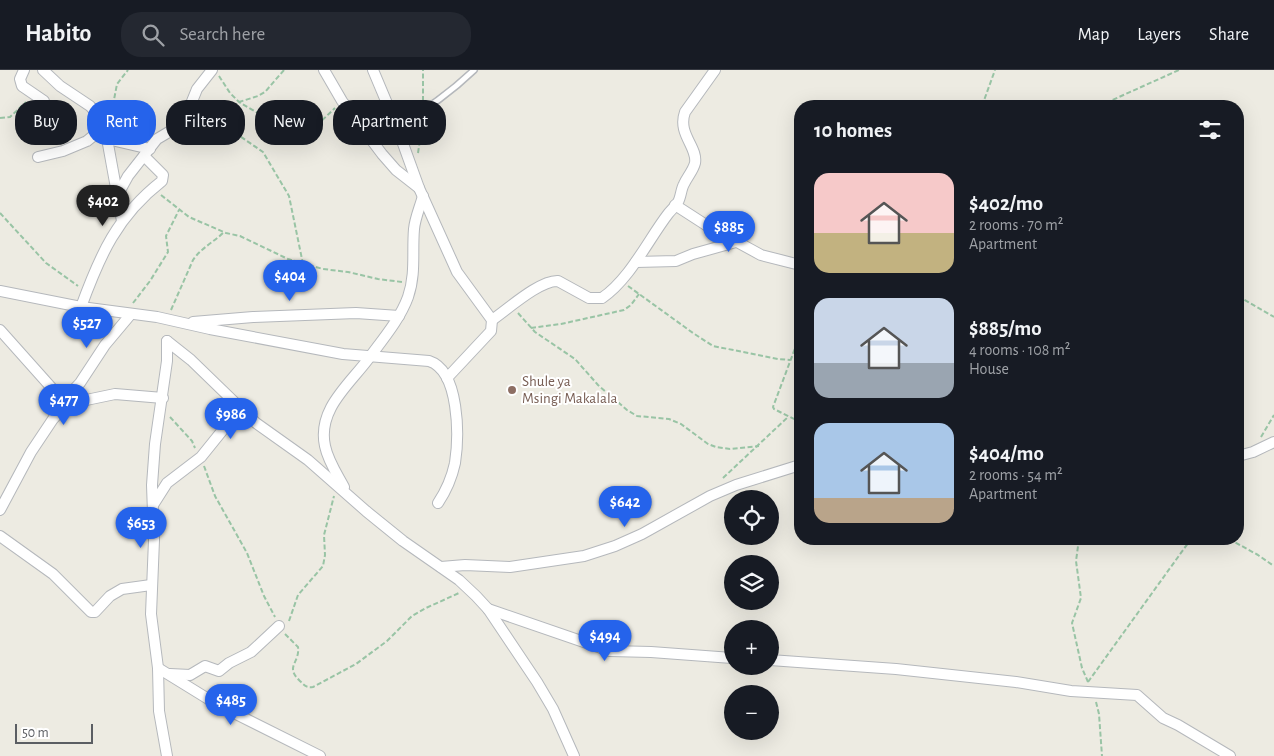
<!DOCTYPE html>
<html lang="en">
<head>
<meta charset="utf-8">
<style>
	body { margin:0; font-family:"Alegreya Sans",sans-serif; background:#242831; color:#f1f3f6; height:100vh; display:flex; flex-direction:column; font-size:19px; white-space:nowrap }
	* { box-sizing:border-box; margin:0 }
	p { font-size:16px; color:#9ea1a6 }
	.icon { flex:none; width:28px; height:28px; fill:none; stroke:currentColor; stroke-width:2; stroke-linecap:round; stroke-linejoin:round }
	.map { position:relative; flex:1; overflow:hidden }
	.drawer { position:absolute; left:794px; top:30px; width:450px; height:445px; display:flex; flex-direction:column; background:#171b24; border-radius:20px; box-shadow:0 5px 20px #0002 }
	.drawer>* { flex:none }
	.top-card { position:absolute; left:15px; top:30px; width:475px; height:45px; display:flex; gap:10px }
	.controls { position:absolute; left:724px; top:420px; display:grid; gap:10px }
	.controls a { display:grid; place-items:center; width:55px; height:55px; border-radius:50%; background:#171b24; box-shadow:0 5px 20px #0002; font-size:25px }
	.scale { position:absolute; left:15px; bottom:12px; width:78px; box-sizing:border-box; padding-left:5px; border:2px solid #5b5e63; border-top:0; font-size:14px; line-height:18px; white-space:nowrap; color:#5b5e63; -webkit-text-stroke:4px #fff; paint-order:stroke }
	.price { position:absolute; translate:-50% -42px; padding:0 11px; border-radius:18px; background:#2563eb; color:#fff; font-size:16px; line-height:32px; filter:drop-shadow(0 1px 2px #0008) }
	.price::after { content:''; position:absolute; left:50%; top:30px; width:15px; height:11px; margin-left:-8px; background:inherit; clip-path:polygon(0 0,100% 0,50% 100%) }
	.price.current { background:#222; color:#fff }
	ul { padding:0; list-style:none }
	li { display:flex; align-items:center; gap:15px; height:125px; padding:0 20px }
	li span { display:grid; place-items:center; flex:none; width:140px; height:100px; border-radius:15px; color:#555 }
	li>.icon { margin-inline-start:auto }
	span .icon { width:60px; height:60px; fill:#fffc; stroke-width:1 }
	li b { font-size:21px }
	h2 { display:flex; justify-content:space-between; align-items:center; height:60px; padding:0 20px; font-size:21px }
	.tag { padding:0 18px; border-radius:20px; background:#171b24; box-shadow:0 5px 20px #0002; font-size:18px; line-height:45px }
	.tag.current { background:#2563eb; color:#fff }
	header { display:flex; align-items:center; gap:30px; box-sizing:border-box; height:70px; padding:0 25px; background:#171b24; border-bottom:1px solid #363941 }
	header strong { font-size:24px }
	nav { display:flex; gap:28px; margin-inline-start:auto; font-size:18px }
	.search { width:350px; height:45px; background:#242831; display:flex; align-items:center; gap:12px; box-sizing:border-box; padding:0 18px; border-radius:20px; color:#9ea1a6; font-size:19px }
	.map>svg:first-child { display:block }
</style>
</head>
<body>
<header>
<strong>Habito</strong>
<div class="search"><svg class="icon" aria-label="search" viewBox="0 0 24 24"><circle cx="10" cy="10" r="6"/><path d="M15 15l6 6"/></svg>Search here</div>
<nav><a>Map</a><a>Layers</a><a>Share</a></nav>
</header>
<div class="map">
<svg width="1274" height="686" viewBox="0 0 1274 686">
	<rect width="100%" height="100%" fill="#edebe2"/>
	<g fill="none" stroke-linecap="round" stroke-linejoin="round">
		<defs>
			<path id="lane" d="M397 57C426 40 450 23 474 0"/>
			<g id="street">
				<path d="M24 0 20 9 22 16 44 31"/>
				<path d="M43 0 60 16 90 36 100 47 108 74 122 151"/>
				<path d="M324 0 342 31 382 84 396 100 419 118"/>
				<path d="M373 0 397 57 419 118 457 202 492 250 491 261 447 308"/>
				<path d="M107 69 150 79"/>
				<path d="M38 87 63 81 87 71 103 58"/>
				<path d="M117 126 128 106 157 69 179 56 184 51 197 19 212 0"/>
				<path d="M675 135 706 155 761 185 800 195"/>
				<path d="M636 192 676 191 693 184 736 172"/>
				<path d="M0 221 81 237 157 247 210 259 343 284 429 291C460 301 459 367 455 393 452 407 446 421 438 433"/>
				<path d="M81 237C100 185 117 146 162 111L163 105 144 86"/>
				<path d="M492 250C508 239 540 210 558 211L589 228H602C630 209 648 170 668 144 671 140 676 136 678 132 681 127 681 119 684 114 687 107 693 101 695 93 698 77 677 64 685 42L715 0"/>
				<path d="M193 252 253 247 356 243 399 246"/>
				<path d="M0 260 66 334"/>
				<path d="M167 271 191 290 256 353 308 390 366 441 403 471 459 510 476 526 488 539 537 612 553 639 574 686"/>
				<path d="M167 271V291L155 374 152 415 154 470 151 544 158 598 159 641 167 686"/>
				<path d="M63 331 80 313 105 275 131 244"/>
				<path d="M1238 386 1253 382 1274 372"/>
				<path d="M344 417C337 404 328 391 325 376 317 339 350 314 369 288 383 269 400 249 408 227 416 204 412 182 414 159 415 148 420 137 423 126"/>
				<path d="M153 435 167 413 201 387 226 356 238 337"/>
				<path d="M0 440 31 382 53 349 64 337 72 333 115 324 163 328"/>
				<path d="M0 466 53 504 91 542H95L110 526 122 519 151 515"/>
				<path d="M441 497 465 495 510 497 584 486 615 476 642 464 710 426 736 415 800 395"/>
				<path d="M488 539 610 581 651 582 732 588"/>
				<path d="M770 590 896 599 1016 612 1071 621 1137 625 1163 648 1178 655 1230 686"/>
				<path d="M158 598 218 635 320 686"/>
				<path d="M170 604 190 605 205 596 219 601 229 593 251 582 279 556"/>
			</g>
		</defs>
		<use href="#lane" stroke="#b5b8bc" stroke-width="8"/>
		<use href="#street" stroke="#b5b8bc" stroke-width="12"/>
		<g stroke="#99c4a5" stroke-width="2" stroke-dasharray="5 2.5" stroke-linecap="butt">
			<path d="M284 0 265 22 258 26 239 32 229 41 225 47V51L228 58 263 82 289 126 303 194"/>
			<path d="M219 6 230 23 239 32 275 53 300 62H307L313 59 335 38"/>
			<path d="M423 31V0"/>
			<path d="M982 36 995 0"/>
			<path d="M1099 36 1179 0"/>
			<path d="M109 42 113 35 117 14 128 0"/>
			<path d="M0 48 10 47 26 32"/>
			<path d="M418 83 423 50"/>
			<path d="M161 125 189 147 226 163 240 166 288 189 323 199 348 202 378 209 402 212"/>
			<path d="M0 143 46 193 78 216"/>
			<path d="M628 216 693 263 713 276 778 289 790 290"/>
			<path d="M1238 226 1274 247"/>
			<path d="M133 233 150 211 168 182 166 166 179 140"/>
			<path d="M171 240 193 190C201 178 214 172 224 162"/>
			<path d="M518 243 535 262 575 289 598 315 627 340 637 346 669 349 681 354 708 374 716 377 730 379 759 376"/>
			<path d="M531 258 561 254 624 240 631 235 639 224"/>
			<path d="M800 265 773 337 774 339 800 352"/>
			<path d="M170 347 192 371 195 378"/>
			<path d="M1261 367 1274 345"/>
			<path d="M204 396 215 426 247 483 264 526 275 547"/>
			<path d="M723 408 788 347"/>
			<path d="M1079 469 1076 491 1081 528 1072 553 1082 598 1088 612"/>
			<path d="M1229 469 1258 485 1274 496"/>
			<path d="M289 551 298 525 323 496 325 485 324 465 334 426"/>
			<path d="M285 564 298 577C300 593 285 596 299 610 304 615 306 618 313 617L356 594 387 571 412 546 426 538 459 523"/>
			<path d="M1088 612 1191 469"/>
			<path d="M1096 632 1099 644 1102 686"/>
		</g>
		<use href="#lane" stroke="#fff" stroke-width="5"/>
		<use href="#street" stroke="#fff" stroke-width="10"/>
	</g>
	<circle fill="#8d6e63" stroke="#fff" stroke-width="2" cx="512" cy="320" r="5"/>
	<g text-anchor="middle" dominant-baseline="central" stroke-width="4" stroke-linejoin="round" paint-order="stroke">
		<g font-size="15" fill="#785e54" stroke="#fff" text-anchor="start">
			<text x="522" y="311">Shule ya<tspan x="522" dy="17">Msingi Makalala</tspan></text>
		</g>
	</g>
</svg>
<div class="controls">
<a><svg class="icon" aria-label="locate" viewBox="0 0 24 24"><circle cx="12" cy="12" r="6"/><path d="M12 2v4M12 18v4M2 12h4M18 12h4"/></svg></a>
<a><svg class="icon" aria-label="layers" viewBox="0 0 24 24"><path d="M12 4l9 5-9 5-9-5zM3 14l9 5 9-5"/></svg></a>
<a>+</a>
<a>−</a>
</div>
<div class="scale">50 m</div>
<b class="price current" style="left:103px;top:157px">$402</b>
<b class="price" style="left:729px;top:183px">$885</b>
<b class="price" style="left:290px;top:232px">$404</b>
<b class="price" style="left:87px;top:279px">$527</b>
<b class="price" style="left:64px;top:356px">$477</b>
<b class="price" style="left:231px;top:370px">$986</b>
<b class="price" style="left:625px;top:458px">$642</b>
<b class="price" style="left:141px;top:479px">$653</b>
<b class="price" style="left:605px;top:592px">$494</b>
<b class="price" style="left:231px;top:656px">$485</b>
<div class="top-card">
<a class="tag">Buy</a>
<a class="tag current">Rent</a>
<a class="tag">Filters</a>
<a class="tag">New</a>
<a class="tag">Apartment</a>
</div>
<section class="drawer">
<h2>10 homes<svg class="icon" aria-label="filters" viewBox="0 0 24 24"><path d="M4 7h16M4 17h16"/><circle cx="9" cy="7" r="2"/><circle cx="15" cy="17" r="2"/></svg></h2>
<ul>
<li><span style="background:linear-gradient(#f6c9c9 60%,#c2b280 0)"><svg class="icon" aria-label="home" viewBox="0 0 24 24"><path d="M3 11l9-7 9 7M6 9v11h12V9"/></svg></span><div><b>$402/mo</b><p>2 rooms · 70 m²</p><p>Apartment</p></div></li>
<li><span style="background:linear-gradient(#c9d6e8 65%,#9aa5b1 0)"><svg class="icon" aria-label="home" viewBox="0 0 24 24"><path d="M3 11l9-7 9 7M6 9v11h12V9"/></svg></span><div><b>$885/mo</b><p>4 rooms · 108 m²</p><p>House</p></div></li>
<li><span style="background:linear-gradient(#a9c7e8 75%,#b9a48a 0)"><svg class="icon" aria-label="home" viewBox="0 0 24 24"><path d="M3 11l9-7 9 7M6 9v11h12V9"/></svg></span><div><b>$404/mo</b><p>2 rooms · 54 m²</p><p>Apartment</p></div></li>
</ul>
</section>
</div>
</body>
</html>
